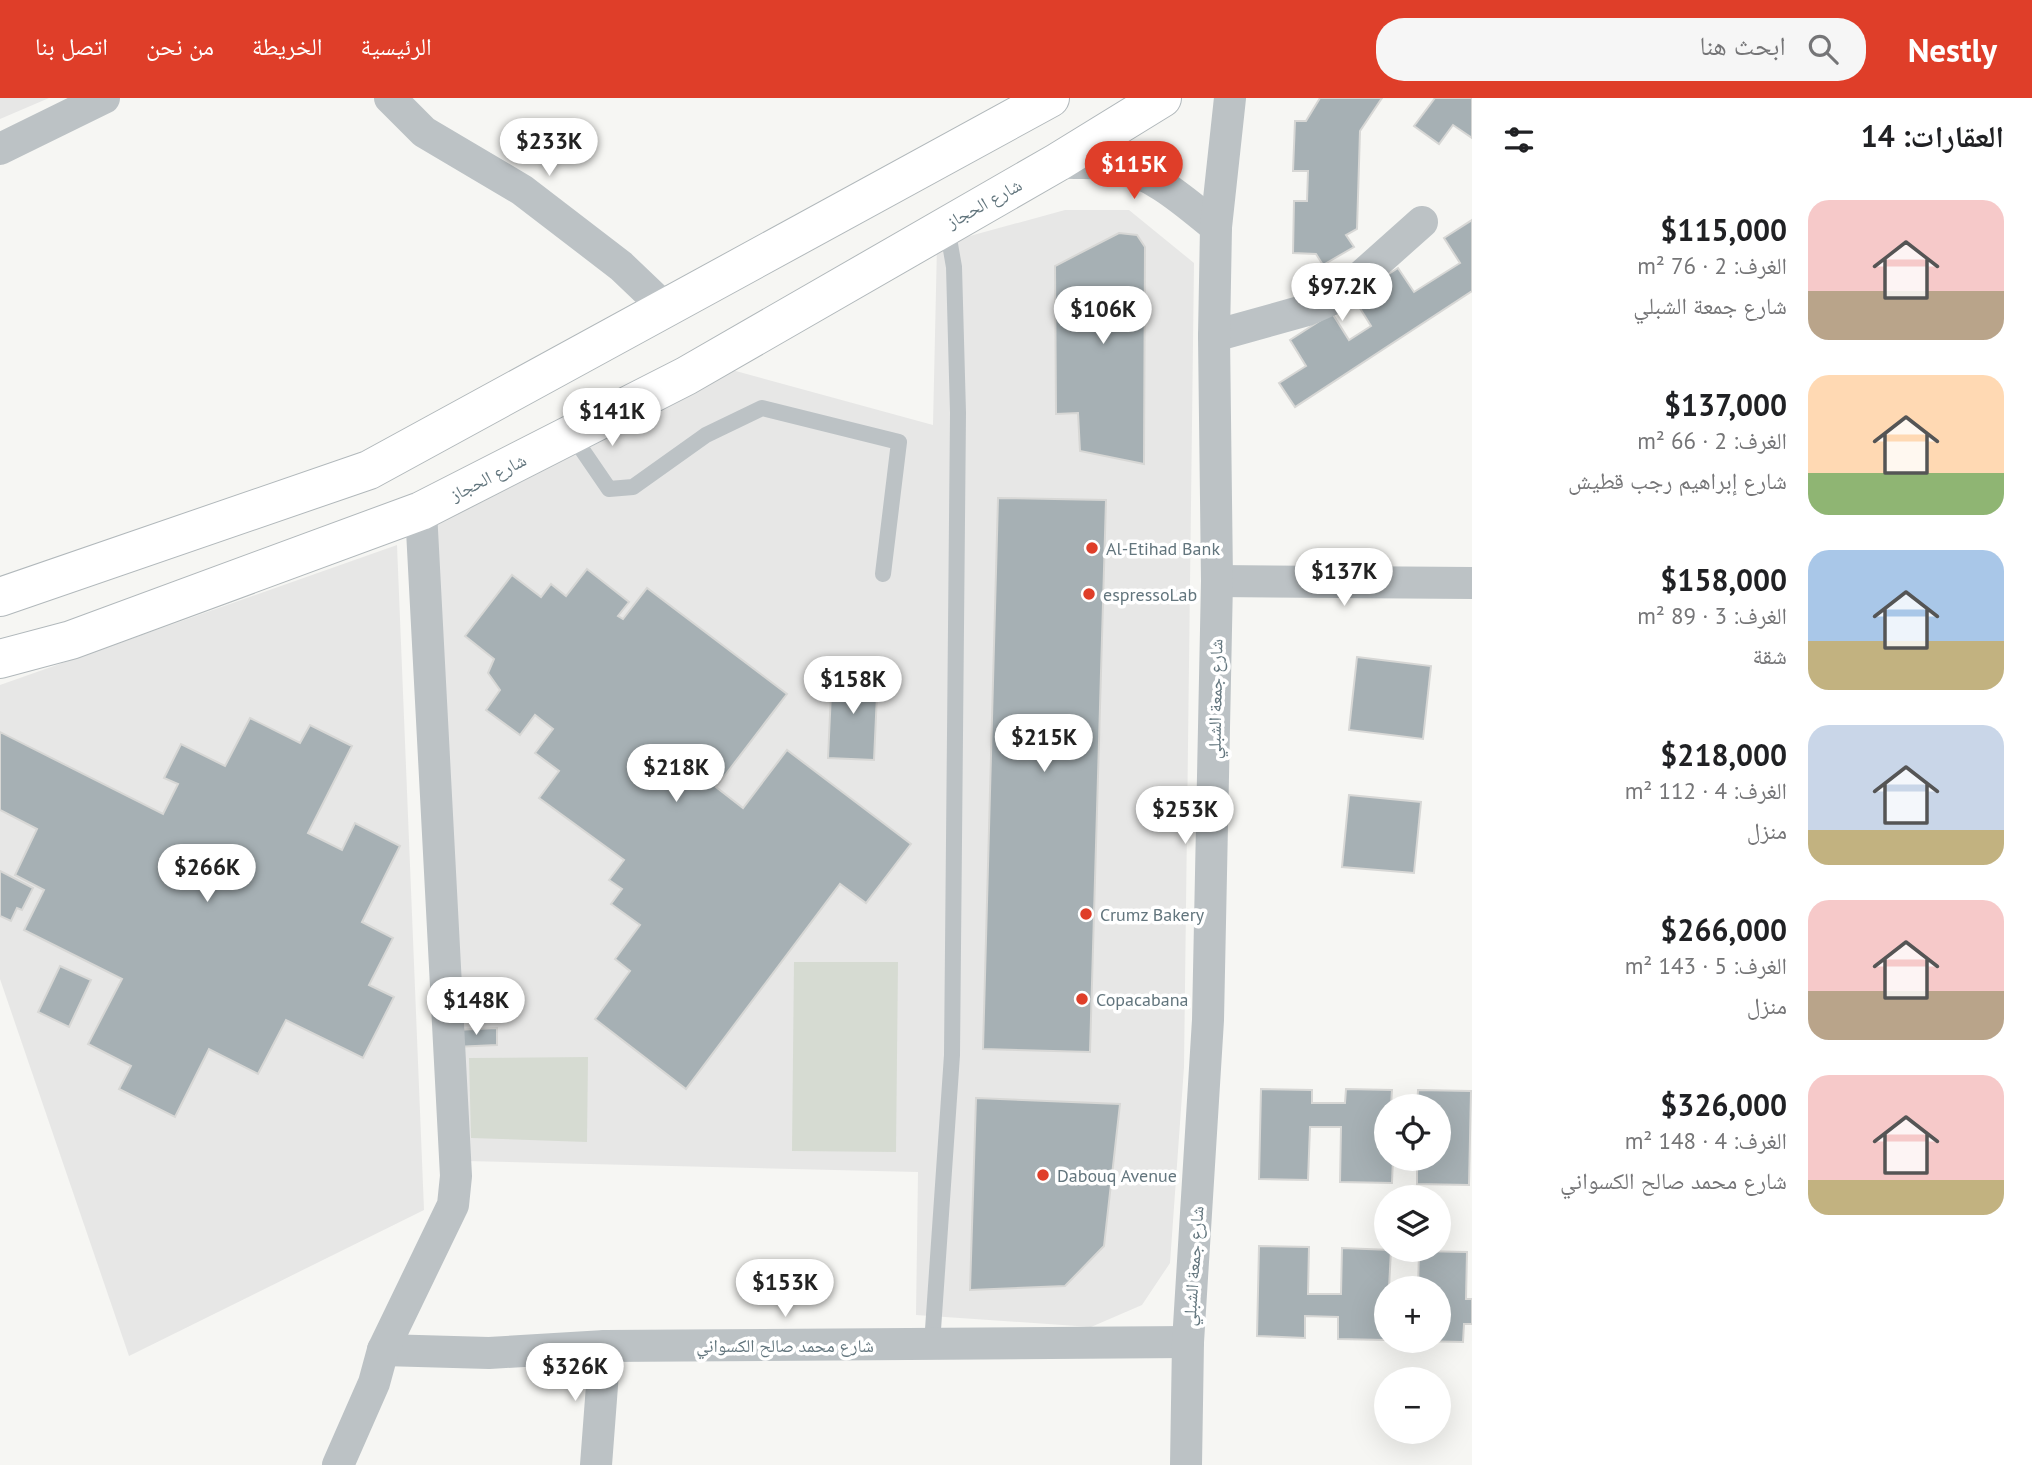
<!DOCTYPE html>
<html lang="ar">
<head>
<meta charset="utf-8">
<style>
	body { margin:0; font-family:"PT Sans","Noto Naskh Arabic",sans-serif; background:#f6f6f6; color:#202124; direction:rtl; height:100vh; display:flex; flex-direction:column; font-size:26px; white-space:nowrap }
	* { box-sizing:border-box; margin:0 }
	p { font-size:23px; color:#757577 }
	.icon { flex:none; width:38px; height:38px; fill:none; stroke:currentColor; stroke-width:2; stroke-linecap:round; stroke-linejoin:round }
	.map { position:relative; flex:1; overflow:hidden; direction:ltr }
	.panel { display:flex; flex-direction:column; background:#fff; width:560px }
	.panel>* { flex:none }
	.fabs { position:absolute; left:1374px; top:996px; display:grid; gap:14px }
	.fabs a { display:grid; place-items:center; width:77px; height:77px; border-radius:50%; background:#fff; box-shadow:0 7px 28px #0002; font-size:35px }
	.price { position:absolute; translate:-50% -60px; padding:0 16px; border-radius:24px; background:#fff; color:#222; font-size:23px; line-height:46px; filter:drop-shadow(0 2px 4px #0008) }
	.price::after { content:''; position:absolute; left:50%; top:42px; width:21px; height:16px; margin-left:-10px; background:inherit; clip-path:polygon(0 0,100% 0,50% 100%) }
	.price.active { background:#df3e29; color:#fff }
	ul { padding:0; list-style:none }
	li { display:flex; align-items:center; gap:21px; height:175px; padding:0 28px }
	li span { display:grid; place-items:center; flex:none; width:196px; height:140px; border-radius:21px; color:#555 }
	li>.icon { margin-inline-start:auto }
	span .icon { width:84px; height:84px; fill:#fffc; stroke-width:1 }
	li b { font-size:30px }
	h2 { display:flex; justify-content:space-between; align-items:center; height:84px; padding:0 28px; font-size:30px }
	header { display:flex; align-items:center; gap:42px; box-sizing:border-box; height:98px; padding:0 35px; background:#df3e29; color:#fff }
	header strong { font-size:33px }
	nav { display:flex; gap:38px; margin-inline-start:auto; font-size:24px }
	.search { width:490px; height:63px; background:#f6f6f6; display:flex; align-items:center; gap:18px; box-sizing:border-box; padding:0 24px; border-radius:28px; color:#757577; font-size:26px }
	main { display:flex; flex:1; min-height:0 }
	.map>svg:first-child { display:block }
</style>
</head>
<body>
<header>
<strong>Nestly</strong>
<div class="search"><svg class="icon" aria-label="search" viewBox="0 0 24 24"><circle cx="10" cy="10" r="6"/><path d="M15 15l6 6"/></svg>ابحث هنا</div>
<nav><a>الرئيسية</a><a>الخريطة</a><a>من نحن</a><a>اتصل بنا</a></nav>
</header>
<main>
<section class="panel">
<h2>العقارات: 14<svg class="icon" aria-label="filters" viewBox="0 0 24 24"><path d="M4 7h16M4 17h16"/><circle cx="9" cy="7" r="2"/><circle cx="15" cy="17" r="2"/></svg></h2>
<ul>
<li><span style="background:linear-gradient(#f6c9c9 65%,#b9a48a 0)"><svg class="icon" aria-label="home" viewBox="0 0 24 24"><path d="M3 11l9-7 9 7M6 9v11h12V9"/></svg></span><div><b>$115,000</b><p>الغرف: 2 · 76 m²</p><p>شارع جمعة الشبلي</p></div></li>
<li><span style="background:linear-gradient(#ffd9b3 70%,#8fb573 0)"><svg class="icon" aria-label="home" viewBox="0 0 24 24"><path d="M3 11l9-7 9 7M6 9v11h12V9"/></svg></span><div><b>$137,000</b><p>الغرف: 2 · 66 m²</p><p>شارع إبراهيم رجب قطيش</p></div></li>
<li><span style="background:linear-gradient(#a9c7e8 65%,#c2b280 0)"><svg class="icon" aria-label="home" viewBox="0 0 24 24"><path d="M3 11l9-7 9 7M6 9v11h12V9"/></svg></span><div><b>$158,000</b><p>الغرف: 3 · 89 m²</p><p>شقة</p></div></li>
<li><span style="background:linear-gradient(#c9d6e8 75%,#c2b280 0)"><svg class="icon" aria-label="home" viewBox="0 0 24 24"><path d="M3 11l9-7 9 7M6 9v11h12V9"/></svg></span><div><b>$218,000</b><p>الغرف: 4 · 112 m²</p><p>منزل</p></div></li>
<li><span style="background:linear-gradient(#f6c9c9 65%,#b9a48a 0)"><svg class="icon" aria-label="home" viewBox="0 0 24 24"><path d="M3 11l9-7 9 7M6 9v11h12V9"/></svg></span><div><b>$266,000</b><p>الغرف: 5 · 143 m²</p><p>منزل</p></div></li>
<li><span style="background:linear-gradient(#f6c9c9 75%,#c2b280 0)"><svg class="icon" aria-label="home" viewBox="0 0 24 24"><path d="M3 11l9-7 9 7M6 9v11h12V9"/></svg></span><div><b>$326,000</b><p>الغرف: 4 · 148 m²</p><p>شارع محمد صالح الكسواني</p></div></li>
</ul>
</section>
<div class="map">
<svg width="1472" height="1367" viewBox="0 0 1472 1367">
	<rect width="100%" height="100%" fill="#f6f6f3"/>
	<g fill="#e7e7e6">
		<path d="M0 0H49L0 21Z"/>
		<path d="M1065 112H1129L1194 165 1184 969 1170 1165 1142 1207 1091 1229 916 1217 918 1074 465 1063 426 426 732 272 933 327 937 147Z"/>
		<path d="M397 447 424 1112 129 1258 0 881V587Z"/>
	</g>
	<g fill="#d6dbd2">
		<path d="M794 864H898L896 1054 792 1053Z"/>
		<path d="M588 959 587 1044 471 1040 469 960Z"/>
	</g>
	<g fill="#a6b0b4" stroke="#d7d7d5" stroke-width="2">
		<path d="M1320 0H1382L1360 33 1357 131 1346 137 1354 149 1323 167 1316 156 1293 155 1294 103H1307L1308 73H1293L1295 23H1306Z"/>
		<path d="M1435 0H1472V40L1453 27 1439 46 1414 28Z"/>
		<path d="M1472 122V193L1295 309 1279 285 1306 268 1290 242 1332 215 1349 242 1371 228 1353 199 1398 170 1414 194 1460 165 1444 140Z"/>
		<path d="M1119 135 1137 137 1145 149 1144 366 1080 353 1078 315 1056 316 1055 168Z"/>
		<path d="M998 400 1106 402 1090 954 983 951Z"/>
		<path d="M587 471 629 504 618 518 623 521 647 490 787 596 716 689 743 710 787 652 911 746 866 805 840 786 686 991 595 921 630 873 615 861 640 827 611 806 622 791 609 782 624 762 539 700 559 673 535 655 553 631 535 617 520 637 486 612 500 592 488 575 494 561 465 538 512 477 541 499 551 486 566 498Z"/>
		<path d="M1357 559 1431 568 1423 641 1349 632Z"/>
		<path d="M832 573 878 575 874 662 828 660Z"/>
		<path d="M250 620 300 645 310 627 352 648 308 735 342 752 355 725 400 748 362 824 393 840 369 887 394 899 363 960 286 922 258 976 209 951 175 1019 119 991 131 968 88 946 122 881 24 832 44 792 15 777 37 731 0 712V634L163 716 178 686 164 680 181 646 225 668Z"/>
		<path d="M1349 697 1421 704 1414 775 1342 769Z"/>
		<path d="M0 773 33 790 22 812 17 810 11 823 0 818Z"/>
		<path d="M60 868 91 882 69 929 38 914Z"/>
		<path d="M497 930V947L454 949V932Z"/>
		<path d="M1261 991 1312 992V1005H1345L1346 991 1392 992 1391 1008H1386V1060H1393L1392 1085 1340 1084 1341 1029H1310L1308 1082 1259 1081Z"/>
		<path d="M1418 992 1471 993 1469 1087 1417 1086V1060H1438V1008H1417Z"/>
		<path d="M976 1000 1120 1006 1104 1148 1065 1188 970 1192Z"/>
		<path d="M1259 1148 1309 1149 1308 1196H1341L1342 1150 1391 1152 1389 1190H1386V1242L1338 1241V1219L1305 1218V1240L1257 1238Z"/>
		<path d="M1419 1153 1467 1154 1466 1201H1472V1226H1464L1463 1244 1415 1243 1438 1242V1190H1418Z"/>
	</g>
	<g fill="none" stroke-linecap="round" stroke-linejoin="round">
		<defs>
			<g id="secondary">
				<path d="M0 499 369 372 1050 0"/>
				<path d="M0 561 71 542 421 413 686 278 1058 64 1162 0"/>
			</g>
		</defs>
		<use href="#secondary" stroke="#b1b8bb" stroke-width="40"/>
		<g stroke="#bcc2c5" stroke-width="16">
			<path d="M572 337 609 391 633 389 706 337 762 310 899 344 883 476"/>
			<path d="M932 1246 952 957 958 315 954 169 947 129"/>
		</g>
		<g stroke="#bcc2c5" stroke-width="32">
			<path d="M390 0 424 34 522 92 621 168 664 209"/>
			<path d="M0 51 104 0"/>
			<path d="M1058 64C1076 66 1096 64 1113 67 1154 75 1185 104 1216 129"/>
			<path d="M1214 238 1307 212 1339 198 1422 124"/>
			<path d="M1217 483 1472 485"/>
			<path d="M383 1252 489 1255 605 1248 1188 1244"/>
			<path d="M338 1367 374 1285 383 1252 453 1107 456 1078 421 413"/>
			<path d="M596 1367 605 1248"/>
			<path d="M1186 1367 1188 1244 1208 922 1217 483 1214 238 1216 129 1230 0"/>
		</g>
		<use href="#secondary" stroke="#fff" stroke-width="38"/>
	</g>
	<g fill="#df3e29" stroke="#fff" stroke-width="2.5">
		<circle cx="1092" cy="450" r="7"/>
		<circle cx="1089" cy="496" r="7"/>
		<circle cx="1086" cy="816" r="7"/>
		<circle cx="1082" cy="901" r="7"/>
		<circle cx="1043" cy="1077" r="7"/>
	</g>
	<g text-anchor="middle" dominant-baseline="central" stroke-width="7" stroke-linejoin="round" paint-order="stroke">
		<g font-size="18" fill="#62757d" stroke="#fff">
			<text transform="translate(984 105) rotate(-29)">شارع الحجاز</text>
			<text transform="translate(488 379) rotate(-27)">شارع الحجاز</text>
			<text transform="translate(1215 601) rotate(-89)">شارع جمعة الشبلي</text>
			<text transform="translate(1193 1168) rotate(-86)">شارع جمعة الشبلي</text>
			<text x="785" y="1247">شارع محمد صالح الكسواني</text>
		</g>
		<g font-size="18" fill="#62757d" stroke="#fff" text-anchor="start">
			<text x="1106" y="450">Al-Etihad Bank</text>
			<text x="1103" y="496">espressoLab</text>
			<text x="1100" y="816">Crumz Bakery</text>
			<text x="1096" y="901">Copacabana</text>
			<text x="1057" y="1077">Dabouq Avenue</text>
		</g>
	</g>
</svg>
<div class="fabs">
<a><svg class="icon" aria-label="locate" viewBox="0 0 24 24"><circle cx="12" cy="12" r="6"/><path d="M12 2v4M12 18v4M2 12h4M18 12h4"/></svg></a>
<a><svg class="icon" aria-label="layers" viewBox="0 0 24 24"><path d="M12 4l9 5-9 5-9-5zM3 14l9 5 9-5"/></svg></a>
<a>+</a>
<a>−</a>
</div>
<b class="price" style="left:549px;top:80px">$233K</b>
<b class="price active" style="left:1134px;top:103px">$115K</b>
<b class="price" style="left:1342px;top:225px">$97.2K</b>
<b class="price" style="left:1103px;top:248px">$106K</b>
<b class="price" style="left:612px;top:350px">$141K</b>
<b class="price" style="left:1344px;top:510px">$137K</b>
<b class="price" style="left:853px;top:618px">$158K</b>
<b class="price" style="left:1044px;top:676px">$215K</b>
<b class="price" style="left:676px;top:706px">$218K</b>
<b class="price" style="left:1185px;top:748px">$253K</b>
<b class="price" style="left:207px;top:806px">$266K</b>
<b class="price" style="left:476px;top:939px">$148K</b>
<b class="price" style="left:785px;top:1221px">$153K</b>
<b class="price" style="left:575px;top:1305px">$326K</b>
</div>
</main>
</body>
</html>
